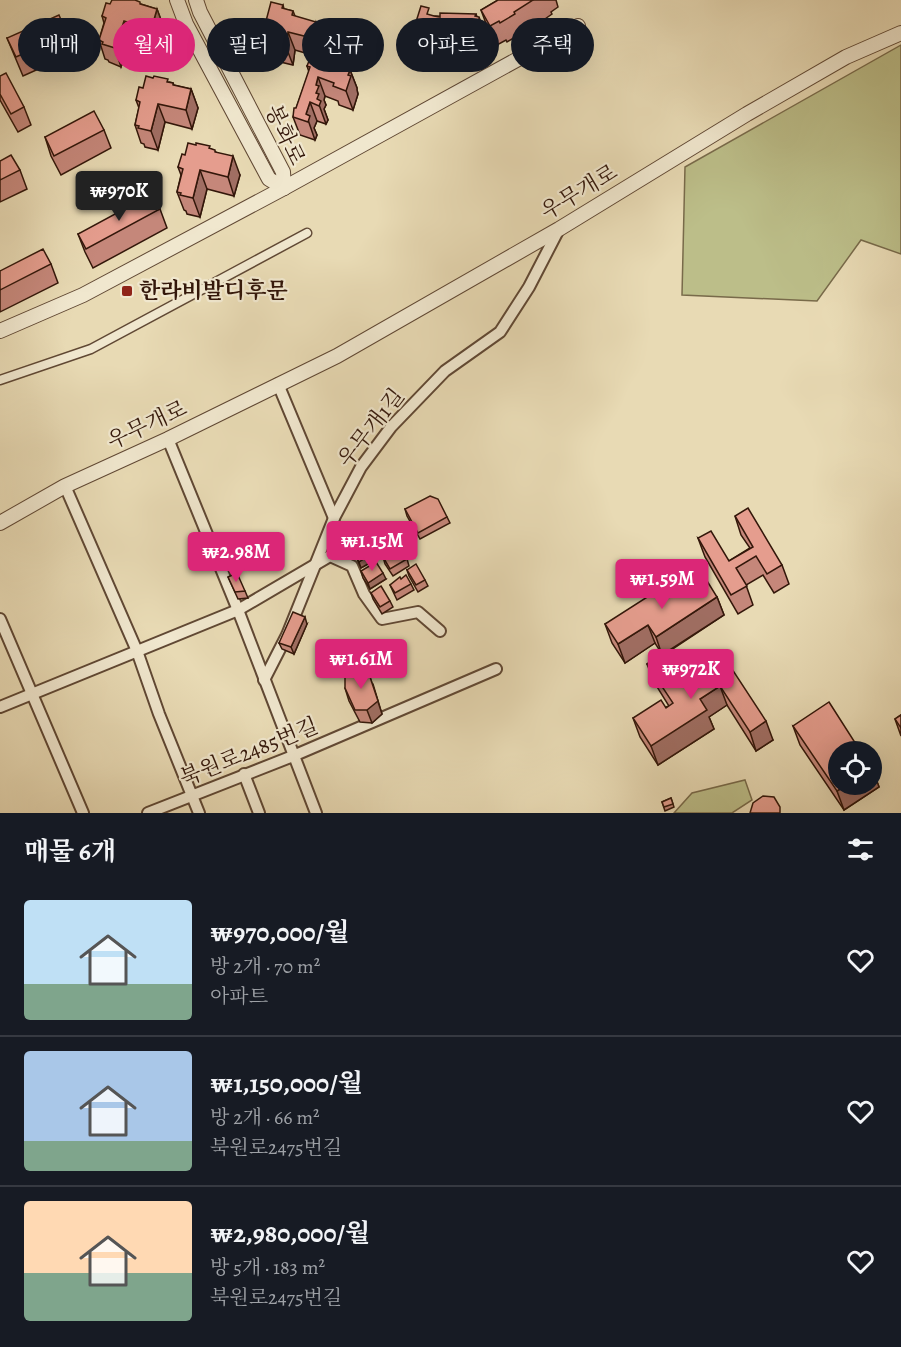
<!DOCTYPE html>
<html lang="ko">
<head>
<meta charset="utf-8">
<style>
	body { margin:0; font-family:Alegreya,"Noto Serif KR",serif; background:#242831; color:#f1f3f6; height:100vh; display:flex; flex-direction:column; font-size:22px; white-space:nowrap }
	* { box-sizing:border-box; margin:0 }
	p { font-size:20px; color:#9ea1a6 }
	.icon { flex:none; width:33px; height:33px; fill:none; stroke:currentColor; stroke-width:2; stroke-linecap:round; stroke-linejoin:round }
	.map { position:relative; height:813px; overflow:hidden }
	.details { display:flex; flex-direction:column; background:#171b24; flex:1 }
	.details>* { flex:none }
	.banner { position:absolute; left:18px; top:18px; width:600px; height:54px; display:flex; gap:12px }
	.buttons { position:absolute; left:828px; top:741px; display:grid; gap:12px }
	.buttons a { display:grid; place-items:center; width:54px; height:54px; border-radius:50%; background:#171b24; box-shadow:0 6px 24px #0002; font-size:30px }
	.price { position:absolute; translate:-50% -51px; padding:0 14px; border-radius:6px; background:#db2777; color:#fff; font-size:20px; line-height:39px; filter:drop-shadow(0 2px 3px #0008) }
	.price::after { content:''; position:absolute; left:50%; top:36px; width:18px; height:14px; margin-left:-9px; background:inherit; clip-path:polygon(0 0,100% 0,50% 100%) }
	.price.active { background:#222; color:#fff }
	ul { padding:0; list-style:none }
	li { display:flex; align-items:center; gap:18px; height:150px; padding:0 24px }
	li+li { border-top:2px solid #363941 }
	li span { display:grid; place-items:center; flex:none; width:168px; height:120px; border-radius:6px; color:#555 }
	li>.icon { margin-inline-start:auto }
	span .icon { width:72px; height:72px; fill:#fffc; stroke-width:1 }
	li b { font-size:26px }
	h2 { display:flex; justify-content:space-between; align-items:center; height:72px; padding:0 24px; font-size:26px }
	.chip { padding:0 21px; border-radius:27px; background:#171b24; box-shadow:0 6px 24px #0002; font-size:21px; line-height:54px }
	.chip.active { background:#db2777; color:#fff }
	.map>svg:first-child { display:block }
</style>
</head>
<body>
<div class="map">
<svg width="901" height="813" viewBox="0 0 901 813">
	<rect width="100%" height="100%" fill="#e8dab4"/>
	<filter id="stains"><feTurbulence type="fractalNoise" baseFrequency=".00333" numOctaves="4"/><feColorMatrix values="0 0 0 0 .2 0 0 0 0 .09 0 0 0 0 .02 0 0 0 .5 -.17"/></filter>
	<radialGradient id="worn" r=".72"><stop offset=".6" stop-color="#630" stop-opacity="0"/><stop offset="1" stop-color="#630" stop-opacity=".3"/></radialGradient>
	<g fill="#bcbe89" stroke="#786a4a" stroke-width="1.5">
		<path d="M901 45V254L861 240 817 301 682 295 685 167Z"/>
		<path d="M745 780 752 800 732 813H674L692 793Z"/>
	</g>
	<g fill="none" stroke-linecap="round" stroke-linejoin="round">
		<defs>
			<path id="pedestrian" d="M0 380 91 349 307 233"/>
			<g id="minor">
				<path d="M278 384 334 518"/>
				<path d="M168 439 238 610 316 813"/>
				<path d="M65 486 137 651 159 714 199 813"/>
				<path d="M330 556 381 529"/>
				<path d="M0 619 83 813"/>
				<path d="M264 680 287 635 334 518 361 467 391 427 445 371 500 332 529 287 559 229"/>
				<path d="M0 707 238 610 330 556 352 566 364 594 382 619 418 612 440 631"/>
				<path d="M244 774 259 813"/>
				<path d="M148 813 293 756 496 669"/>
			</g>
			<g id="tertiary">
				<path d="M177 0 186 24 269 179 284 188"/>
				<path d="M196 0 200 12 283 172 284 188"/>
				<path d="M0 331 83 295 284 188 578 26"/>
				<path d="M0 523 65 486 168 439 337 356 559 229 747 114 846 57 901 33"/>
			</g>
		</defs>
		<use href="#pedestrian" stroke="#604834" stroke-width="11"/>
		<use href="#minor" stroke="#604834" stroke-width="14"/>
		<use href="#tertiary" stroke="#604834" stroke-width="16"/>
		<use href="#pedestrian" stroke="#f0e7ce" stroke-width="8"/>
		<use href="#minor" stroke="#f0e7ce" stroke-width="10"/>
		<use href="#tertiary" stroke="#f0e7ce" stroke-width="14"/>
	</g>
	<g fill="#c5877a" stroke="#33170a" stroke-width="1.5">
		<path d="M498 0H556L558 7 551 12 552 14 542 21 541 19 521 30 522 33 507 42 506 40 497 45 488 29 481 10Z"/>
		<path d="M110 4H141L157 9 164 28 157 49 130 40 121 67 109 62 108 60 105 59 99 40 104 23 102 16Z"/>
		<path d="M283 5 284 9 293 11 295 16 323 40 319 57 295 50 293 65 268 59 261 40Z"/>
		<path d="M432 16 477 17 486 35 485 49H438L441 61 438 70 420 65 419 60H417L410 41Z"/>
		<path d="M67 34 74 53 23 76 7 38Z"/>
		<path d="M307 66 350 70 357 88V90L358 94 353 110 339 105 338 101 325 96 324 100 326 105 324 109 328 120 326 124 317 121 314 128 317 135 315 140 300 135 293 117 309 72Z"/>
		<path d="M0 76 24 107 31 125 18 132 0 100Z"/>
		<path d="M169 82 173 83 174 85 191 89 198 108 192 129 165 122 158 150 145 147 144 144 141 143 135 125 139 108 136 100 143 88Z"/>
		<path d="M104 130 111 148 61 175 51 156 45 137Z"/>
		<path d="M211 149 216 152 240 175 234 196 207 189 200 217 187 214 186 211 184 210 177 192 181 175 178 167 185 155Z"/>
		<path d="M0 161 20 170 27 189 0 202Z"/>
		<path d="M160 209 167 228 93 268 85 252 78 234Z"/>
		<path d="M51 264 58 283 0 312V270V271Z"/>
		<path d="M405 509 447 517 450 523 420 539 407 516Z"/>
		<path d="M735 516 782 565 789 584 774 593 763 575 746 585 753 605 738 614 705 557 698 538 729 561 750 548 741 535Z"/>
		<path d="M372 535 393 541 395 547 382 555 374 541Z"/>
		<path d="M354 545 372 553 375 560 361 568 356 557 358 555Z"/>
		<path d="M383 557 407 559 409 566 393 576 385 564Z"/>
		<path d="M407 570 425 580 428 586 418 592 409 576Z"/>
		<path d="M361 571 386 579 370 589 363 578Z"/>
		<path d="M228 577 245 591 248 598 238 599Z"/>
		<path d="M401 579 411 584 414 590 397 600 390 585Z"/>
		<path d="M371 593 390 601 393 607 382 614 373 599Z"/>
		<path d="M676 594 717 597 724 615 668 652 692 688 713 675 773 740 756 751 727 705 709 717 714 729 658 765 640 737 633 718 669 706 654 682 647 664 662 654 655 643 625 663 612 643 605 624Z"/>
		<path d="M307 624 294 654 282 649 279 643Z"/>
		<path d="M373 684 382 714 372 723 360 722 349 701 345 688Z"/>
		<path d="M901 715V736L895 719Z"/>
		<path d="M793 726 872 768 879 787 844 810 800 745Z"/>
		<path d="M671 798 674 807 665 811 662 802Z"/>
	</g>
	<g fill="#a06e63" stroke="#33170a" stroke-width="1.5">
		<path d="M157 9 164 28 157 49 151 30Z"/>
		<path d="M476 14 479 23V17L486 35 485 49 479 30Z"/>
		<path d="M124 21 130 40 121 67 115 48Z"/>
		<path d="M316 22 323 40 319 57 312 38Z"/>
		<path d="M427 30 433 46 432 42 433 36 440 55 439 57 441 61 438 70 426 34Z"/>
		<path d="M288 32 295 50 293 65 286 47Z"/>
		<path d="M350 70 357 88V90L358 94 353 110 346 91 348 75Z"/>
		<path d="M318 77 325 96 324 100 326 105 324 109 328 120 326 124 317 99 316 85Z"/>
		<path d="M191 89 198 108 192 129 186 110Z"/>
		<path d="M310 102 317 121 314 128 317 135 315 140 306 114Z"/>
		<path d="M158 104 165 122 158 150 151 131Z"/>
		<path d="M233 156 240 175 234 196 228 177Z"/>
		<path d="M200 170 207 189 200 217 193 198Z"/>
		<path d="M372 553 375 560 361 568 359 562Z"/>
		<path d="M383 573 386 579 370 589 368 583Z"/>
		<path d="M717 597 724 615 662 655 656 637Z"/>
		<path d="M305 617 307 624 294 654 291 647Z"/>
		<path d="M648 625 655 643 625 663 618 644Z"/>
		<path d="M368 671 382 714 372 723 367 710Z"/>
		<path d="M720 686 727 705 709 717 714 729 658 765 651 746 700 699Z"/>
		<path d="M766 721 773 740 756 751 750 732Z"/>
		<path d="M872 768 879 787 844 810 837 791 848 784H872Z"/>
	</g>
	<g fill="#e59d8e" stroke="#33170a" stroke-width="1.5">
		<path d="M112 0H135L140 2V4L157 9 151 30 124 21 115 48 102 44 103 42 99 40 106 18 102 16 106 3 110 4Z"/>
		<path d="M498 0H533L514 12 515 14 500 23 499 21 490 26 481 10Z"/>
		<path d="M271 2 283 5 282 8 293 11 292 15 316 22 312 38 288 32 286 47 261 40Z"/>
		<path d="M421 6 429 8 427 14 434 16 440 17V13L476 14 475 16 479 17V30H427L426 34 433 36 432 42H434L432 51 414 46 415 42 410 41Z"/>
		<path d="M59 15 67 34 16 57 7 38Z"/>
		<path d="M311 56 350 70 348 75 351 76 346 91 333 86 334 83 318 77 316 85 319 86 316 93 319 94 317 99 321 101 319 106 310 102 306 114 310 116 308 122 293 117 294 108H296L310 67 307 66Z"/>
		<path d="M6 73 24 107 11 114 0 94V76Z"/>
		<path d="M146 76 153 78 154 76 168 79 167 82 173 83V85L191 89 186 110 158 104 151 131 138 128 139 126 135 125 140 102 136 100 139 87 143 88Z"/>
		<path d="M94 111 104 130 54 156 45 137Z"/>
		<path d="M188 143 196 145V143L210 146 209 148 215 150V152L233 156 228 177 200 170 193 198 180 195 181 193 177 192 183 169 178 167 182 154 185 155Z"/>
		<path d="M11 155 20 170 0 180V161Z"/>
		<path d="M152 194 160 209 86 249 78 234Z"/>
		<path d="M43 249 51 264 0 290V270V271Z"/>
		<path d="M430 496 438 499 447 517 418 533 405 509Z"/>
		<path d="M748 508 782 565 767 574 756 556 736 568 747 586 731 595 698 538 711 531 729 561 753 547 735 516Z"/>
		<path d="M384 527 393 541 380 549 372 535Z"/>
		<path d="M363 539 372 553 359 562 356 557 360 555 354 545Z"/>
		<path d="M400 547 407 559 390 569 383 557Z"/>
		<path d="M376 562 383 573 368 583 361 571Z"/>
		<path d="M416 564 425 580 416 585 407 570Z"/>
		<path d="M237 573 245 591 235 592 228 577Z"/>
		<path d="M406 575 411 584 395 593 390 585 400 577 401 579Z"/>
		<path d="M704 576 717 597 656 637 648 625 618 644 605 624 669 583 676 594Z"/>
		<path d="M381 586 390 601 380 607 371 593Z"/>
		<path d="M293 612 305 617 291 647 279 643Z"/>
		<path d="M667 650 692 688 713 675 714 677 717 675 719 678 732 669 766 721 750 732 720 686 700 699 707 710 651 746 633 718 661 700 666 708 673 703 647 664Z"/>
		<path d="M356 669 368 671 378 701 367 710H355L345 688V676Z"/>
		<path d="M829 702 861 752H838V784H848L837 791 793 726Z"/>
		<path d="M901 715V728L895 719Z"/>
		<path d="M763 796 774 797 780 807V813H750L753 803Z"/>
		<path d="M671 798 673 804 664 807 662 802Z"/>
	</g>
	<rect fill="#8f2418" stroke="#f0e7ce" stroke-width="2" x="121" y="285" width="12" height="12" rx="3"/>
	<g text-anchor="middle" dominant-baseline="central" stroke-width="4.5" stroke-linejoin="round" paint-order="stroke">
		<g font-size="22" fill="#33170a" stroke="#f0e7ce">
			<text transform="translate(285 135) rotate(65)">봉화로</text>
			<text transform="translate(579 192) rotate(-31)">우무개로</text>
			<text transform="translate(147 425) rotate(-25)">우무개로</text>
			<text transform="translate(371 428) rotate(-52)">우무개1길</text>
			<text transform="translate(249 752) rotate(-22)">북원로2485번길</text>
		</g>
		<g font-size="22" font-weight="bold" fill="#33170a" stroke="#f0e7ce" text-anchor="start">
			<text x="139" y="291">한라비발디후문</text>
		</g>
	</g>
	<rect width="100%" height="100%" filter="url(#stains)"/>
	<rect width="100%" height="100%" fill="url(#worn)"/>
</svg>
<div class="buttons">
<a><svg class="icon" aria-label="locate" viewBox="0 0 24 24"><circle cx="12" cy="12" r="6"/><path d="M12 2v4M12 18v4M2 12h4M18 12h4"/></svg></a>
</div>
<b class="price active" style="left:119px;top:222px">₩970K</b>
<b class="price" style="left:372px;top:572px">₩1.15M</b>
<b class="price" style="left:236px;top:583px">₩2.98M</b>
<b class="price" style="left:662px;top:610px">₩1.59M</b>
<b class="price" style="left:361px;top:690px">₩1.61M</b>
<b class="price" style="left:691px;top:700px">₩972K</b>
<div class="banner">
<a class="chip">매매</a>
<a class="chip active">월세</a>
<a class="chip">필터</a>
<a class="chip">신규</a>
<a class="chip">아파트</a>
<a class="chip">주택</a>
</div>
</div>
<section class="details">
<h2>매물 6개<svg class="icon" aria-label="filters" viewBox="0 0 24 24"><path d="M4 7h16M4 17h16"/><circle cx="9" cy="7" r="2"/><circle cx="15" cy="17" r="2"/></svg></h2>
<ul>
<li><span style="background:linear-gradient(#bfe0f5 70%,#7fa58c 0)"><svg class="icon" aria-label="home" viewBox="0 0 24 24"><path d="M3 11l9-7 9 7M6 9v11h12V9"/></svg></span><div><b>₩970,000/월</b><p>방 2개 · 70 m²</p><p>아파트</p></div><svg class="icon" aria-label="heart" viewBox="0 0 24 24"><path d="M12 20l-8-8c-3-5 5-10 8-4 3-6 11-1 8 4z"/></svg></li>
<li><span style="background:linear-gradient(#a9c7e8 75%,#7fa58c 0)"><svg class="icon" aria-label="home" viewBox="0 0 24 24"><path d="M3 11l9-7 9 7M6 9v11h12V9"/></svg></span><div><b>₩1,150,000/월</b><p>방 2개 · 66 m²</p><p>북원로2475번길</p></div><svg class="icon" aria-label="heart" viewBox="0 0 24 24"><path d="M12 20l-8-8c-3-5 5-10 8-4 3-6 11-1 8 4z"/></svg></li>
<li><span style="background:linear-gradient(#ffd9b3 60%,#7fa58c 0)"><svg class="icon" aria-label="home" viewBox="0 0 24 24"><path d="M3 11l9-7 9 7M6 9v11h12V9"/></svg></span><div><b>₩2,980,000/월</b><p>방 5개 · 183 m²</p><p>북원로2475번길</p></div><svg class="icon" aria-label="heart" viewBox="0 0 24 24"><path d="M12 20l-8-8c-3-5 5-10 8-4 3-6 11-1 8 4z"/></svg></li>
</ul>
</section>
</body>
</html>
